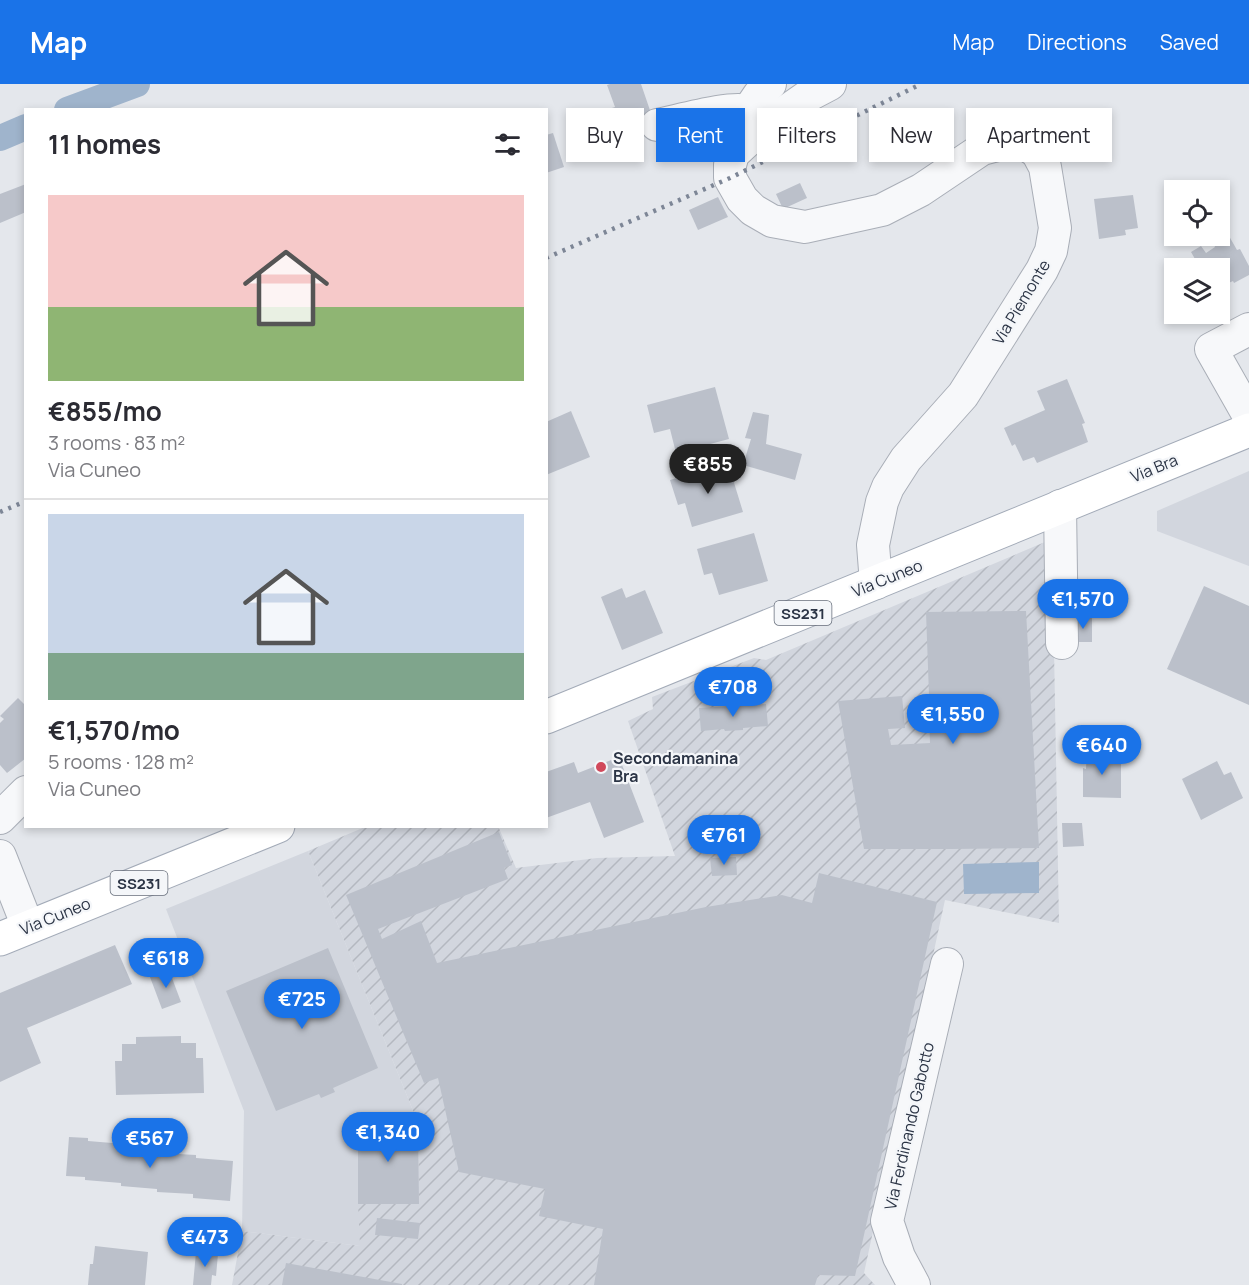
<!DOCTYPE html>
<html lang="en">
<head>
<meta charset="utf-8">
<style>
	body { margin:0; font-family:Manrope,sans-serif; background:#f2f2f3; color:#2b2b33; height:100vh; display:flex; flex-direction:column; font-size:22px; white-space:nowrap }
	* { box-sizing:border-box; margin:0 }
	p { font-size:20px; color:#7c7c81 }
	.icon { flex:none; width:33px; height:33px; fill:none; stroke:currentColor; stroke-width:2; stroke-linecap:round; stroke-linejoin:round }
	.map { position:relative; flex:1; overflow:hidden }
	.drawer { position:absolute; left:24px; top:24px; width:524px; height:720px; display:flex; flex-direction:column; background:#fff; border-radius:0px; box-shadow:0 3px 9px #0003 }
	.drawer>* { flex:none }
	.top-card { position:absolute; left:566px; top:24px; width:570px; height:54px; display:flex; gap:12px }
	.buttons { position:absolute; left:1164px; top:96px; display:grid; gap:12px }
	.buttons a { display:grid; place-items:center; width:66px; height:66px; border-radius:0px; background:#fff; box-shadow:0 3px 9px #0003; font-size:30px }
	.price { position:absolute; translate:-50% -51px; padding:0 14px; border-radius:21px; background:#1a73e8; color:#fff; font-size:20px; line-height:39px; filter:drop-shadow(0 2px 3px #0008) }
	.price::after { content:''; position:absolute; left:50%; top:36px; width:18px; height:14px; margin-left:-9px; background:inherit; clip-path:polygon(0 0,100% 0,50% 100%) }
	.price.active { background:#222; color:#fff }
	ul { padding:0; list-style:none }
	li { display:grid; align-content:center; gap:12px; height:318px; padding:0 24px }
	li+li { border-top:2px solid #e1e1e2 }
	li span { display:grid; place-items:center; height:186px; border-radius:0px; color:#555 }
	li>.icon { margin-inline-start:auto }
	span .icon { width:108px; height:108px; fill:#fffc; stroke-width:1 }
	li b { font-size:26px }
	h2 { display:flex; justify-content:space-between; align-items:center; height:72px; padding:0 24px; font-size:26px }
	.chip { padding:0 21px; border-radius:0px; background:#fff; box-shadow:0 3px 9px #0003; font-size:21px; line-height:54px }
	.chip.active { background:#1a73e8; color:#fff }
	header { display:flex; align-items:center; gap:36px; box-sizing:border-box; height:84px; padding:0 30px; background:#1a73e8; color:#fff }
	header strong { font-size:28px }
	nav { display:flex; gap:33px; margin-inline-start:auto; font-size:21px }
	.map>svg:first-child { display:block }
</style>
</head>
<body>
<header>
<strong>Map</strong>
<nav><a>Map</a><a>Directions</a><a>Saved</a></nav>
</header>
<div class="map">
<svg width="1249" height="1201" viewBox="0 0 1249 1201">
	<defs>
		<pattern id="industrial-furrows" width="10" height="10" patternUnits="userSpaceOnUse" patternTransform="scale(1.5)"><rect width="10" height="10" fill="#d2d6de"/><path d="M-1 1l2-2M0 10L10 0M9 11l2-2" fill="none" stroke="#b4b8c0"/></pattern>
	</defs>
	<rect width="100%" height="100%" fill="#e4e7ec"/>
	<g fill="#d2d6de">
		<path d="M1249 387V482L1157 447V427Z"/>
		<path d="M308 767 418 1039 419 1120 360 1162 242 1147 244 1027 166 825Z"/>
	</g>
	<path fill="url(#industrial-furrows)" d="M1052 455 1059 839 945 816 864 1189 875 1201H232L242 1147 360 1162 358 1120 419 1119 418 1039 308 767 365 743 498 742 516 784 597 774 675 772 628 637 653 625 652 613 754 574 766 576Z"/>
	<path fill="#9fb4cc" d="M1039 778V809L964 810 963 780Z"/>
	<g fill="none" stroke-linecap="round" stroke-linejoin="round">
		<g stroke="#9fb4cc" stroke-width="26">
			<path d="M67 26 137 0"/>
			<path d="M0 54 26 43"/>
		</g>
	</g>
	<g fill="#bbc0ca">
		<path d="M610 0H641L653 35 575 61 567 38 615 23 607 1Z"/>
		<path d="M553 49 564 83 546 89V51Z"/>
		<path d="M800 99 807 114 783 125 776 110Z"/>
		<path d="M26 100V128L0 139V110Z"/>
		<path d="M1133 111 1138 144 1125 146 1126 151 1099 155 1094 115Z"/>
		<path d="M718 113 728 133 698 146 689 126Z"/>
		<path d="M1229 152 1237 166 1240 165 1249 182V191L1234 199 1233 197 1220 203V184H1174V199L1168 186 1183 178 1185 181 1195 175 1191 168 1201 162 1206 169 1215 163 1214 160Z"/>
		<path d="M1067 295 1085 339 1082 340 1088 358 1037 379 1034 373 1023 377 1015 360 1012 362 1004 344 1045 326 1037 307Z"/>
		<path d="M715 303 729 355 676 369 670 345 654 349 647 321Z"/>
		<path d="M571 327 590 373 546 391V338Z"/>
		<path d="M753 328 769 331 766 360 802 370 795 396 743 381 751 355 745 354Z"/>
		<path d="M728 379 743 428 692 443 685 419 678 421 670 396Z"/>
		<path d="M754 449 768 497 719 511 712 489 704 491 697 465Z"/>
		<path d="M1204 502 1249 522V621L1167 585Z"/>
		<path d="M622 504 626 514 645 506 663 549 622 566 601 513Z"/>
		<path d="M1026 527 1039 764 950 765H864L838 617 902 612 905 644 888 645 891 661 930 659 929 629 920 630 919 611H929L926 528Z"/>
		<rect x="1073" y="534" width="19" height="24"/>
		<path d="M18 614 26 622V674L7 689 0 681V639L4 635 0 632Z"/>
		<path d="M766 620 768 642 743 644V646L725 647 724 645 701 647 699 624Z"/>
		<path d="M1087 666H1105V672H1121V714L1083 713V684L1086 685Z"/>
		<path d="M619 673 644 738 604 754 590 718 546 734V688L574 678 578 689Z"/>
		<path d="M1217 677 1224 691 1231 688 1243 714 1201 736 1182 695Z"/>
		<path d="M1062 739H1082L1084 762 1063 763Z"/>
		<path d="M499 748 512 781 504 784 508 795 378 845 382 855 421 837 437 879 706 823 782 811 812 819 819 789 937 818 855 1192 818 1191 815 1201H594L603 1145 539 1132 545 1105 459 1088 438 994 424 999 346 811Z"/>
		<path d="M736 773 737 791 712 792 710 774Z"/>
		<path d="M115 861 132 900 27 944 41 979 0 998V909Z"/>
		<path d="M328 864 378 984 333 1004 335 1008 321 1014 319 1010 276 1027 226 907Z"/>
		<path d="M169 886 181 918 162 925 150 893Z"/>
		<path d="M181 952V959H196V974H203L204 1009 116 1011 115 977H122V960H136V953Z"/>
		<path d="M358 1038 418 1039 419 1120H358Z"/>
		<path d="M69 1053 88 1054V1057L124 1060V1063L160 1065V1069L196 1071V1074L233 1077 230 1117 193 1114V1110L157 1108V1105L121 1102V1099L85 1096V1093L66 1092Z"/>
		<path d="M377 1134 420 1139 418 1155 375 1151Z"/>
		<path d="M95 1162 148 1168 145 1201H88L90 1180H93Z"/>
		<path d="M196 1168 218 1170 216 1192 212 1191 211 1201H193Z"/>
		<path d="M286 1179 402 1200V1201H282Z"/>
	</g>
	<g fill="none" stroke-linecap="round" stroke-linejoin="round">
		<defs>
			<g id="minor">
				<path d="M748 27 759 11 770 0"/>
				<path d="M657 41C674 38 734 21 747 27 755 30 757 39 758 47L733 70 730 81V94L742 115 753 126 772 137 805 143 882 126 921 106 982 65 1009 58 1025 60 1037 68 1045 83 1055 144 1051 167 1042 186 963 311 906 375 888 403 882 418 873 461 876 499"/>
				<path d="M758 47 811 10 830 0"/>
				<path d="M1249 245 1211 265 1249 332"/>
				<path d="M1060 422 1062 559"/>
				<path d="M0 734 26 708"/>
				<path d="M0 772 28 843"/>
				<path d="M914 1201 899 1173 887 1137 947 880"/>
			</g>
			<g id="major">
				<path d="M546 633 1249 346"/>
				<path d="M0 855 278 742"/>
			</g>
		</defs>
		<use href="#minor" stroke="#a9aeb7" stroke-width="34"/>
		<use href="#major" stroke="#a3abb8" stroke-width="35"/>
		<use href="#minor" stroke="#f7f8fa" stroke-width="32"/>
		<use href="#major" stroke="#fff" stroke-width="33"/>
		<g stroke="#7d8696" stroke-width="4.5" stroke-dasharray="3 6" stroke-linecap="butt">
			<path d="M546 174 730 94 921 0"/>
			<path d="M0 428 26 417"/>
		</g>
	</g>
	<circle fill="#d1495b" stroke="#f4f6f9" stroke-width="2" cx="601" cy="683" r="6"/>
	<g text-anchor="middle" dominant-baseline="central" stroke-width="4.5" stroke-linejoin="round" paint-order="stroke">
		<g fill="#f4f6f9" stroke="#676e7b" stroke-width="1.5">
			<rect x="774.5" y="517" width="57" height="24" rx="4.5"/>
			<rect x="110.5" y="787" width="57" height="24" rx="4.5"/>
		</g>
		<g font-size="15" font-weight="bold" fill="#2b3445">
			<text x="803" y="529">SS231</text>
			<text x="139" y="799">SS231</text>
		</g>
		<g font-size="16" fill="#2b3445" stroke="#f4f6f9">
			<text transform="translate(1021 218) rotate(-59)">Via Piemonte</text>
			<text transform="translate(1154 384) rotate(-22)">Via Bra</text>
			<text transform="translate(887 494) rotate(-22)">Via Cuneo</text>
			<text transform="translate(55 832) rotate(-22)">Via Cuneo</text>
			<text transform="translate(909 1042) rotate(-77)">Via Ferdinando Gabotto</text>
		</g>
		<g font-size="16" font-weight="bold" fill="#2b3445" stroke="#f4f6f9" text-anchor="start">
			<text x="613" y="674">Secondamanina<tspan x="613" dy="18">Bra</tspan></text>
		</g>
	</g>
</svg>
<div class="buttons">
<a><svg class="icon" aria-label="locate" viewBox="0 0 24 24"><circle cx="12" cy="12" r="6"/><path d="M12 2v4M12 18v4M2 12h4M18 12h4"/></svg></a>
<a><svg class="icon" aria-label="layers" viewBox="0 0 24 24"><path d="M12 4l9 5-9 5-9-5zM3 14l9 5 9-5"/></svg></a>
</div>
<b class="price active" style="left:708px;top:411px">€855</b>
<b class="price" style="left:1083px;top:546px">€1,570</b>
<b class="price" style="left:733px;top:634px">€708</b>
<b class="price" style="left:953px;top:661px">€1,550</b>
<b class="price" style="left:1102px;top:692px">€640</b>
<b class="price" style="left:724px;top:782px">€761</b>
<b class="price" style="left:166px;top:905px">€618</b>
<b class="price" style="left:302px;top:946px">€725</b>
<b class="price" style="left:388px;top:1079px">€1,340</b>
<b class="price" style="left:150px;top:1085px">€567</b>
<b class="price" style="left:205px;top:1184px">€473</b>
<div class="top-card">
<a class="chip">Buy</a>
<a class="chip active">Rent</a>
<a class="chip">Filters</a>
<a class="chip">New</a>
<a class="chip">Apartment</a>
</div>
<section class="drawer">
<h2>11 homes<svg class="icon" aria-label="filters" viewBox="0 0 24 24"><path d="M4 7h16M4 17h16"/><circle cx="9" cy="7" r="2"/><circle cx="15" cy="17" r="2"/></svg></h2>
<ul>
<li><span style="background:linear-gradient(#f6c9c9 60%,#8fb573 0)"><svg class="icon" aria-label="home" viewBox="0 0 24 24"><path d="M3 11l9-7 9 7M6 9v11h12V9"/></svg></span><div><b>€855/mo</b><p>3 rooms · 83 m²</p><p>Via Cuneo</p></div></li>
<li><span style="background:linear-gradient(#c9d6e8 75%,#7fa58c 0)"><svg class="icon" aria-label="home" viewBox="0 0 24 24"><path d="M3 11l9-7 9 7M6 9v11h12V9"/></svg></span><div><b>€1,570/mo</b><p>5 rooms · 128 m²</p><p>Via Cuneo</p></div></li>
</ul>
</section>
</div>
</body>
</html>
